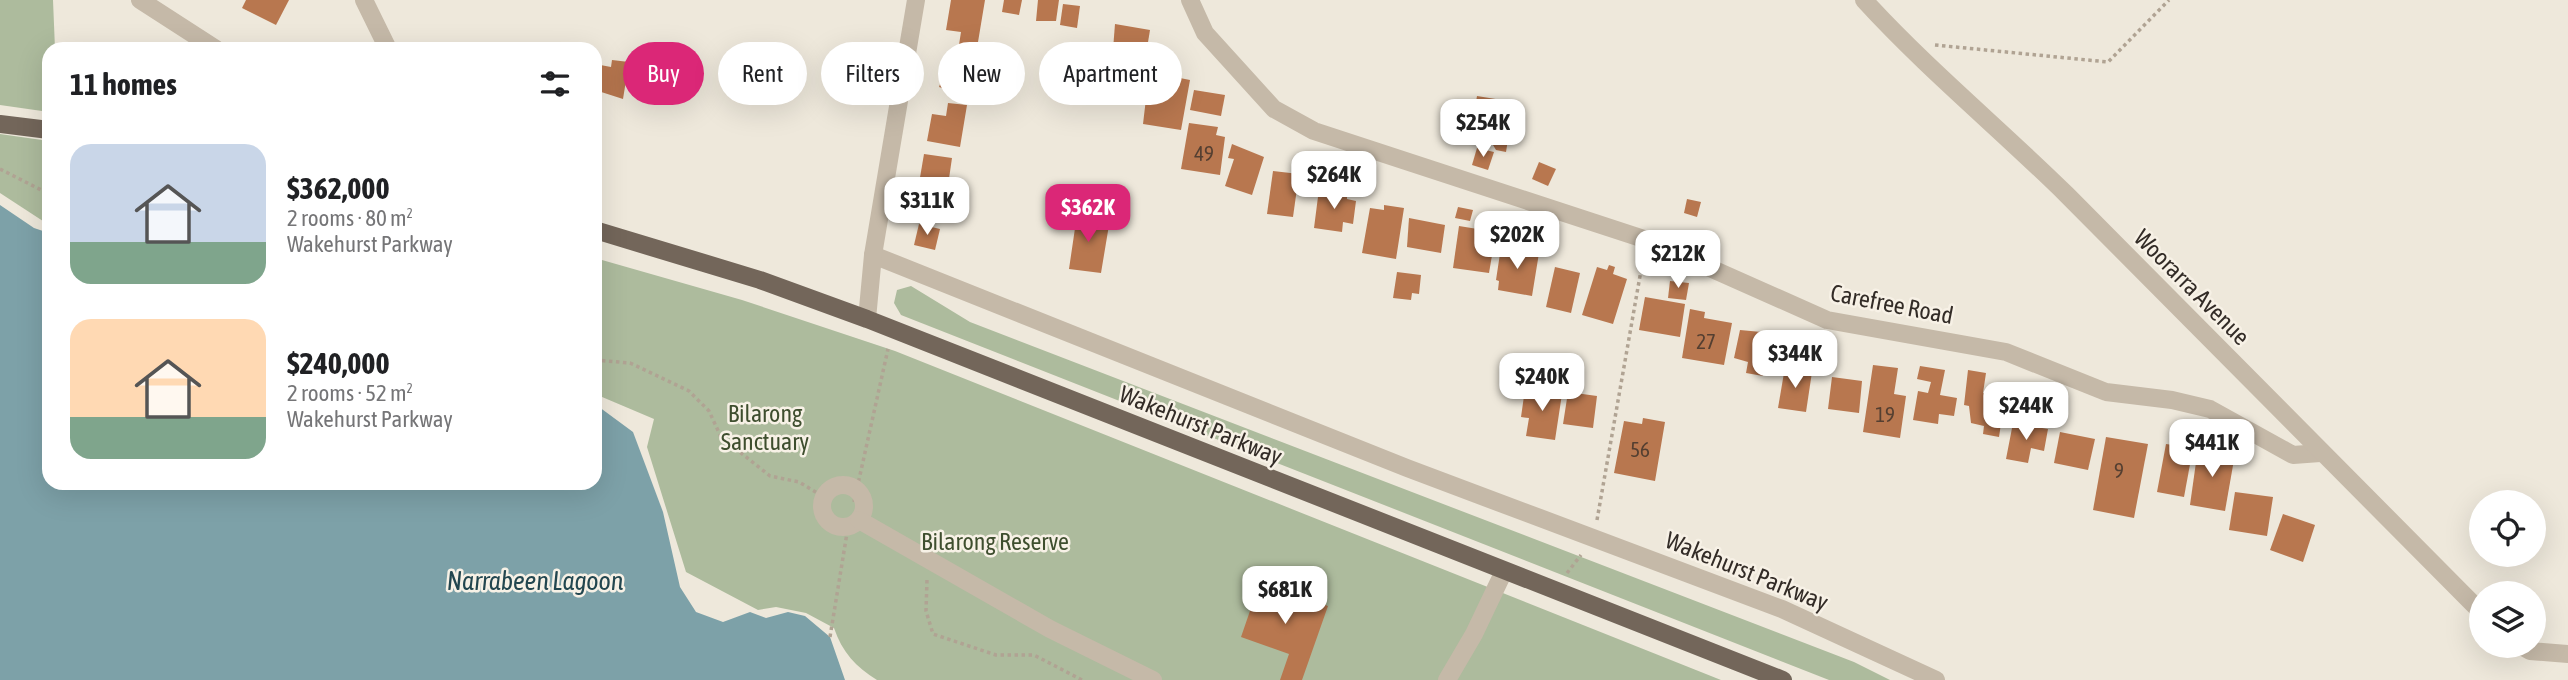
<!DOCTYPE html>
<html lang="en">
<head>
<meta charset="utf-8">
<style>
	body { margin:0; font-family:"Asap Condensed",sans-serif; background:#f6f6f6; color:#202124; height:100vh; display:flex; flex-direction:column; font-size:26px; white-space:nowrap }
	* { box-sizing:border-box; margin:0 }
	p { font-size:23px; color:#757577 }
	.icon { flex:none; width:38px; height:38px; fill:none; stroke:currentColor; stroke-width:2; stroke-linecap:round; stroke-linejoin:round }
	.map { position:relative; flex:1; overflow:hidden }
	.panel { position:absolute; left:42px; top:42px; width:560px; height:448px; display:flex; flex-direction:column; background:#fff; border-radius:21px; box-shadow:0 7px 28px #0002 }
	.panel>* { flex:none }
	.hud { position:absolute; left:623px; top:42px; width:665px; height:63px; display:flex; gap:14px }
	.buttons { position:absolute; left:2469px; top:490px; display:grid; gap:14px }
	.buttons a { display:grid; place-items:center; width:77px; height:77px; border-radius:50%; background:#fff; box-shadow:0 7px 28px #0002; font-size:35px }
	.price { position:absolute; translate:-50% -60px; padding:0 16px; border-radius:14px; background:#fff; color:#222; font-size:23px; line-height:46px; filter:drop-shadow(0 2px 4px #0008) }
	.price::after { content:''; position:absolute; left:50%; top:42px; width:21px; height:16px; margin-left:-10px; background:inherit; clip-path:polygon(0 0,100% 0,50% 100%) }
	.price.current { background:#db2777; color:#fff }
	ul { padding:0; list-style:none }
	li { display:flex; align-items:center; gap:21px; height:175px; padding:0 28px }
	li span { display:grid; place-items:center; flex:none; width:196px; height:140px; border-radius:21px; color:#555 }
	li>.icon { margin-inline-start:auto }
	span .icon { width:84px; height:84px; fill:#fffc; stroke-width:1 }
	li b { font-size:30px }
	h2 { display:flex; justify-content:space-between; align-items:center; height:84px; padding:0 28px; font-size:30px }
	.pill { padding:0 24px; border-radius:32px; background:#fff; box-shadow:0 7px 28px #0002; font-size:24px; line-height:63px }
	.pill.current { background:#db2777; color:#fff }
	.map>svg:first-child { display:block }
</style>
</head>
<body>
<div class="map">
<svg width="2568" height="680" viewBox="0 0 2568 680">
	<rect width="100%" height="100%" fill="#eee8db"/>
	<g fill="#adbb9d">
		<path d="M0 0H53L55 49H49V112L0 105Z"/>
		<path d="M0 134 49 141V225L0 193Z"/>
		<path d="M595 258 742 300 895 351 1721 680H877C856 667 842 652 834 628L806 613 776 607 758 610 686 572 647 447 654 419 595 394Z"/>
		<path d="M911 286 970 322 1854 662 1890 680H1829L901 315 894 303 897 290Z"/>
	</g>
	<path fill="#7da1a8" d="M0 205 34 228 49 233V483H595V404L633 432 663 512 680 587 696 612 723 622 750 612 766 618 788 612 805 616 830 637 845 680H0Z"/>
	<g fill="#b8774f">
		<path d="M246 0H289L276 25 242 8Z"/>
		<path d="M951 0H985L976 54 958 51 961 32 946 30Z"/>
		<path d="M1004 0H1022L1019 15 1002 12Z"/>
		<path d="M1038 0H1059L1056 21H1036Z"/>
		<path d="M1063 4 1080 6 1077 28 1060 25Z"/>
		<path d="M1115 24 1150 30 1142 79 1111 75Z"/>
		<path d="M612 60 629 62 623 99 595 90V64L611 67Z"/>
		<path d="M1162 65 1181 68 1180 78 1190 80 1181 130 1143 124 1149 73 1160 75Z"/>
		<path d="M946 68 967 76 960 94 939 87Z"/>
		<path d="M1194 90 1225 95 1221 116 1190 110Z"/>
		<path d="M1477 96 1514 102 1506 152 1496 150 1490 140 1470 136Z"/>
		<path d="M948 103 967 105 960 147 927 141 932 114 946 116Z"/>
		<path d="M1189 123 1218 127 1216 135 1225 137 1220 175 1181 169Z"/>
		<path d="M1232 144 1264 157 1252 195 1225 186 1234 159 1228 158Z"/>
		<path d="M1477 148 1494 152 1488 170 1472 165Z"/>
		<path d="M924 154 952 158 945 206 916 201Z"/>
		<path d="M1539 162 1556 169 1548 186 1532 179Z"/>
		<path d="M1273 171 1299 174 1293 217 1267 214Z"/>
		<path d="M1319 189 1347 194V199L1356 201 1353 224 1343 222 1342 232 1314 228Z"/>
		<path d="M1687 199 1701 202 1697 217 1684 213Z"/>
		<path d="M1384 205 1404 208 1396 259 1362 253 1370 208 1384 210Z"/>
		<path d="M1458 207 1473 210 1470 221 1455 218Z"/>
		<path d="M1078 208 1091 210 1089 223 1109 225 1101 273 1069 269Z"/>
		<path d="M1504 216 1519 218 1516 230 1502 227Z"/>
		<path d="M1409 218 1445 225 1441 253 1407 247Z"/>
		<path d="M919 224 940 229 935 250 914 245Z"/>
		<path d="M1459 226 1496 232 1489 273 1453 268Z"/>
		<path d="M1501 247 1539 253 1532 296 1498 290 1499 281 1496 280Z"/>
		<path d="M1609 265 1615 267 1613 274 1627 279 1613 324 1582 315 1597 267 1607 270Z"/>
		<path d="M1555 267 1580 273 1571 313 1546 307Z"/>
		<path d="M1397 272 1421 275 1419 294 1412 293 1411 300 1393 298Z"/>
		<path d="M1670 281 1689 283 1686 300 1668 298Z"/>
		<path d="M1645 297 1685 304 1680 337 1639 330Z"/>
		<path d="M1690 309 1705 312 1704 318 1732 323 1724 365 1682 358Z"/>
		<path d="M1740 330 1772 333 1763 376 1746 373 1748 362 1734 358Z"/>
		<path d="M1873 365 1898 368 1894 394 1906 396 1900 438 1863 432Z"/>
		<path d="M1920 366 1945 370 1940 395 1957 398 1954 416 1939 414 1938 424 1913 420 1918 391 1928 393 1931 382 1917 379Z"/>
		<path d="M1785 367 1812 372 1806 412 1778 408Z"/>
		<path d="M1968 370 1986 373 1983 393 2005 397 1999 437 1983 434 1984 426 1971 423 1969 406 1964 405Z"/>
		<path d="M1832 377 1862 381 1859 413 1828 409Z"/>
		<path d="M1525 389 1562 394 1555 440 1526 436 1529 418 1521 417Z"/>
		<path d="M1568 392 1597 396 1593 428 1563 424Z"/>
		<path d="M1643 418 1665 422 1655 481 1614 473 1624 421 1642 424Z"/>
		<path d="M2013 423 2048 429 2044 451 2031 448 2028 463 2006 459Z"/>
		<path d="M2060 432 2095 439 2088 470 2054 463Z"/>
		<path d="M2106 437 2148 444 2134 518 2093 510Z"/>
		<path d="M2166 444 2193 448 2184 497 2157 492Z"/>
		<path d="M2198 448 2235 454 2225 511 2190 505Z"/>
		<path d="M2235 492 2273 497 2267 536 2229 530Z"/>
		<path d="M2283 514 2315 525 2303 562 2270 550Z"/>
		<path d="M1260 582 1328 606 1302 680H1280L1289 654 1241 637Z"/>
	</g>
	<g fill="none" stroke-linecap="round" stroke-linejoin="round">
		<g stroke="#b0a393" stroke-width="3.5" stroke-dasharray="3.5 3.5" stroke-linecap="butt">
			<path d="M1935 45 2108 62 2169 0"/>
			<path d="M0 169 49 194"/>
			<path d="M595 360 630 363 689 391 709 411 721 437 770 476 799 482 824 497"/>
			<path d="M854 502 888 349"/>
			<path d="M1597 520 1643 259"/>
			<path d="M1567 573 1581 555"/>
			<path d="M927 580 926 611 933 634 996 655H1034L1082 680"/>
			<path d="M830 637 847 533"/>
		</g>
		<g stroke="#c5b9a8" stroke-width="18">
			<path d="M140 0 216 49"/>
			<path d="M364 0 388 49"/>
			<path d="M1190 0 1205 33 1274 109 1314 131 1647 240 1827 320 2006 352 2106 392 2172 400 2210 409 2293 455 2320 453"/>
			<path d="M1864 0C1927 69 2000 129 2067 195L2482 613"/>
			<path d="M873 255 1407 468 1782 609 1936 680"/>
			<path d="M867 319 873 255 916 0"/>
			<circle cx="843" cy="506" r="21"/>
			<path d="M859 520 1050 629 1153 680"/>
			<path d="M2521 646 2530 651 2568 654"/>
			<path d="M1447 680 1474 634 1504 571"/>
		</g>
		<g stroke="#73665a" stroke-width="18">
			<path d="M0 124 49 130"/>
			<path d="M595 230 760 280 867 319 1783 680"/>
		</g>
	</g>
	<g text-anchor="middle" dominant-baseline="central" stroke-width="5" stroke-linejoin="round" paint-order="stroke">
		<g font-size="21" fill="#543f31">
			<text x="1204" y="153">49</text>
			<text x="1706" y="341">27</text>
			<text x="1885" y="414">19</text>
			<text x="1640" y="449">56</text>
			<text x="2119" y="470">9</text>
		</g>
		<g font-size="24" fill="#332c27" stroke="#f7f1e6">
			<text transform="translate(2192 287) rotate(45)">Woorarra Avenue</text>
			<text transform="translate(1892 304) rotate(11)">Carefree Road</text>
			<text transform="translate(1201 425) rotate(22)">Wakehurst Parkway</text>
			<text transform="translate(1747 571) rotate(22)">Wakehurst Parkway</text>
		</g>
		<g font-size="24" fill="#3e4e2e" stroke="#f7f1e6">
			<text x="765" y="413">Bilarong<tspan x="765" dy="28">Sanctuary</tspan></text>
			<text x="995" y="541">Bilarong Reserve</text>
		</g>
		<g font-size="26" font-style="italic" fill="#22464f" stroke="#f7f1e6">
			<text x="535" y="581">Narrabeen Lagoon</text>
		</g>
	</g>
</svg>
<div class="buttons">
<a><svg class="icon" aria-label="locate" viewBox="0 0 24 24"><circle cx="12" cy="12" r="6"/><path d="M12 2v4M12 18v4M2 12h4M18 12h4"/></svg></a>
<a><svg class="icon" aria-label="layers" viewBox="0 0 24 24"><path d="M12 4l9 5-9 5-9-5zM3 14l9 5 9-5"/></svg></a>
</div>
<b class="price" style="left:1483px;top:159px">$254K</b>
<b class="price" style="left:1334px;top:211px">$264K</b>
<b class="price" style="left:927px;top:237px">$311K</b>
<b class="price current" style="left:1088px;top:244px">$362K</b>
<b class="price" style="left:1517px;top:271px">$202K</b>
<b class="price" style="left:1678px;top:290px">$212K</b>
<b class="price" style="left:1795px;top:390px">$344K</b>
<b class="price" style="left:1542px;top:413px">$240K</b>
<b class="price" style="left:2026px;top:442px">$244K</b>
<b class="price" style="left:2212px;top:479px">$441K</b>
<b class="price" style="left:1285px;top:626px">$681K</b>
<div class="hud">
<a class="pill current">Buy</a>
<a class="pill">Rent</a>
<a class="pill">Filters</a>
<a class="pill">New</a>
<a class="pill">Apartment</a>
</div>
<section class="panel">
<h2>11 homes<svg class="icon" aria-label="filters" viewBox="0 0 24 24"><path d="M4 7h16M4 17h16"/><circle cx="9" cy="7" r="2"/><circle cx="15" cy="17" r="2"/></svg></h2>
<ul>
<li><span style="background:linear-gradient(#c9d6e8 70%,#7fa58c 0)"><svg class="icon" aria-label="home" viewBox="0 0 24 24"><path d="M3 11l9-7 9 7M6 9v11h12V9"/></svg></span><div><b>$362,000</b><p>2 rooms · 80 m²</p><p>Wakehurst Parkway</p></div></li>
<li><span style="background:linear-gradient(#ffd9b3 70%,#7fa58c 0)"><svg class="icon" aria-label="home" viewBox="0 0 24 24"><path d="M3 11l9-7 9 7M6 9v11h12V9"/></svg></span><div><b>$240,000</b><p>2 rooms · 52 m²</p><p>Wakehurst Parkway</p></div></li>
</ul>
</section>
</div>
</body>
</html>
